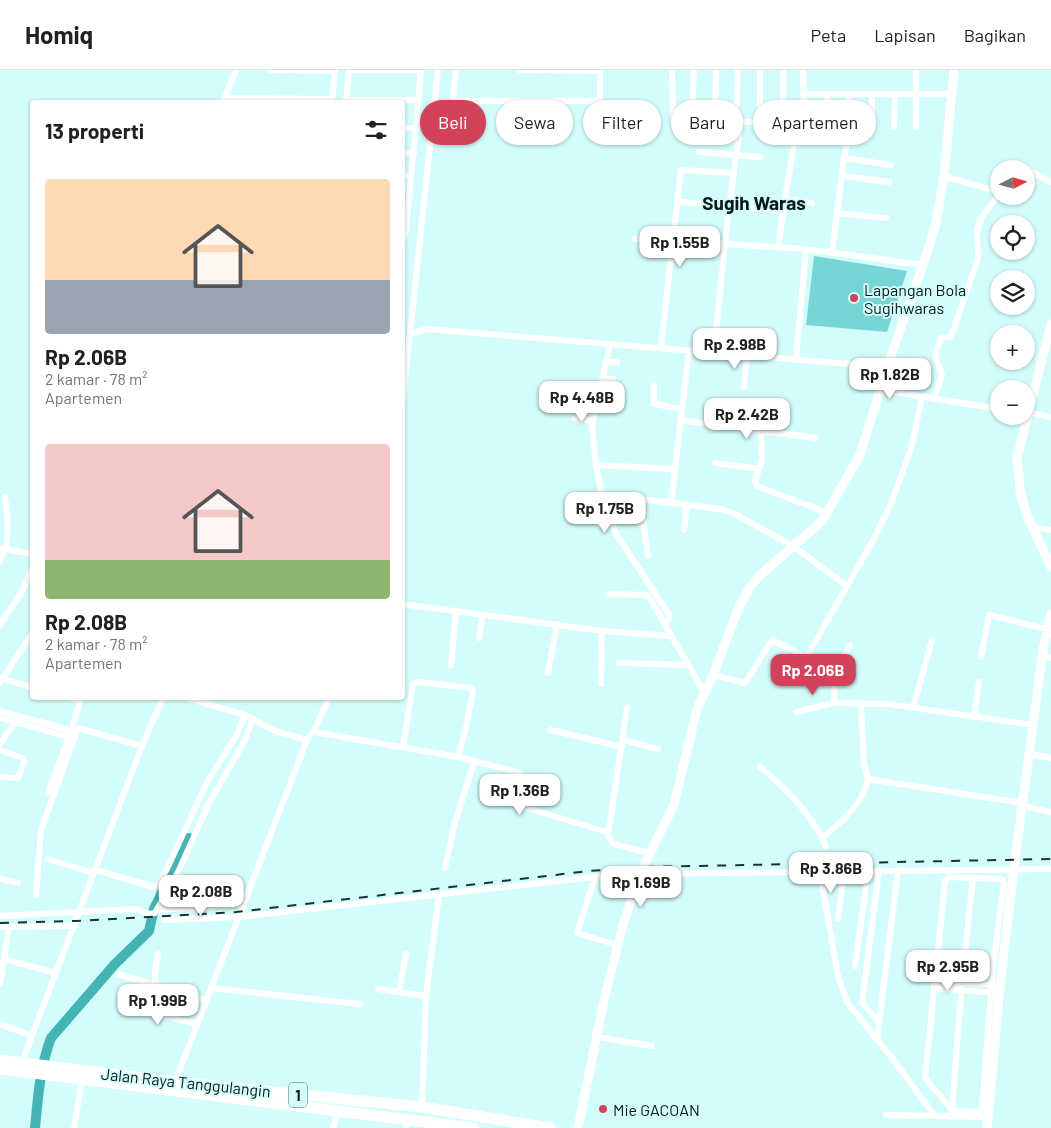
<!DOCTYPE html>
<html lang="id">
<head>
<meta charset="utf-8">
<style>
	body { margin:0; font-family:Barlow,sans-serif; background:#f2f2f2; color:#202124; height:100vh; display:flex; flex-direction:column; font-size:19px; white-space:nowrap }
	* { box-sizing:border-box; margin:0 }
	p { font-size:16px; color:#757577 }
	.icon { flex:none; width:28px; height:28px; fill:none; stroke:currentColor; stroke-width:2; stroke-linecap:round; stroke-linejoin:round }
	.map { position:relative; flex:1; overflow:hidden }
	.drawer { position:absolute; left:30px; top:30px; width:375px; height:600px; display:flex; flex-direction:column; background:#fff; border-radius:5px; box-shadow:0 1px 4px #0004 }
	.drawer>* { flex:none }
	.guide { position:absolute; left:420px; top:30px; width:475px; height:45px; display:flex; gap:10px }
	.needle { width:32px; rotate:84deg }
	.controls { position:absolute; left:990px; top:90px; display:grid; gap:10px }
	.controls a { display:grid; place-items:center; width:45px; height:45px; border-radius:50%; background:#fff; box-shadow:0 1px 4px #0004; font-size:25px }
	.price { position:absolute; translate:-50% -42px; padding:0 11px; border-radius:10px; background:#fff; color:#222; font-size:16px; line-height:32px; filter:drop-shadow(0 1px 2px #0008) }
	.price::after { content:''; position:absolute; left:50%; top:30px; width:15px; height:11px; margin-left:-8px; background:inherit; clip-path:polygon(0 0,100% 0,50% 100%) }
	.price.current { background:#d2425b; color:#fff }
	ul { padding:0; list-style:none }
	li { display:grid; align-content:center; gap:10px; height:265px; padding:0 15px }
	li span { display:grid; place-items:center; height:155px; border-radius:5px; color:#555 }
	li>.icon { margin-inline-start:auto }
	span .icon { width:90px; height:90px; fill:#fffc; stroke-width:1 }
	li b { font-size:21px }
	h2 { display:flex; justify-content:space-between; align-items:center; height:60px; padding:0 15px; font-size:21px }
	.tag { padding:0 18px; border-radius:22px; background:#fff; box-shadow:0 1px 4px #0004; font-size:18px; line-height:45px }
	.tag.current { background:#d2425b; color:#fff }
	header { display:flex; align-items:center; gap:30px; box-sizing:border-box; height:70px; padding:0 25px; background:#fff; border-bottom:1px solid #e0e0e0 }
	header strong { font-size:24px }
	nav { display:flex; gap:28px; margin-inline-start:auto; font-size:18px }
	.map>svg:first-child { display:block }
</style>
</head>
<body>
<header>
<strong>Homiq</strong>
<nav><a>Peta</a><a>Lapisan</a><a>Bagikan</a></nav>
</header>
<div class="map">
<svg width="1051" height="1058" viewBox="0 0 1051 1058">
	<rect width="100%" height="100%" fill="#d3fdfc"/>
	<path fill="#77d6d5" d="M814 186 907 201 887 262 806 255Z"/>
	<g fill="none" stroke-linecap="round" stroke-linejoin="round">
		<path stroke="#44b4b4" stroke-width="10" d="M35 1058C38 1027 40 997 51 968L115 894 149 861 154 839 189 768"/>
		<g stroke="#fff" stroke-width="6">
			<path d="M270 0 335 1"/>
			<path d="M349 0H421"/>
			<path d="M456 0 453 28 456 31H598L600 28V0"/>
			<path d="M519 0 600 1"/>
			<path d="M672 0 673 48 810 55"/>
			<path d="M783 0V49"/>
			<path d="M803 0 804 48"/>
			<path d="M916 0V57"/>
			<path d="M804 24H952"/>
			<path d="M827 24V50"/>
			<path d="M872 24V55"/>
			<path d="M225 28 332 29"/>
			<path d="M346 30H419"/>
			<path d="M332 31 335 0"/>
			<path d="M223 32 236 0"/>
			<path d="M346 32 349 0"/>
			<path d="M760 46V0"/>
			<path d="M692 48 694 0"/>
			<path d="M715 50 716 0"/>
			<path d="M736 51 738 0"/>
			<path d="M849 51V24"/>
			<path d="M894 57 895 24"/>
			<path d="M402 58H416"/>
			<path d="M699 82 760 87"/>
			<path d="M402 83H414"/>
			<path d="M844 88 849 61"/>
			<path d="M1008 99 1010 94 1013 93 1025 99"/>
			<path d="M1026 99 1051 112"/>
			<path d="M734 103 681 100 673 171 806 179 923 195"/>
			<path d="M402 106H411"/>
			<path d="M842 106 889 112"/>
			<path d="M944 106 999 122"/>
			<path d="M785 129 797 55"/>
			<path d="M681 132 782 141"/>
			<path d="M837 143 886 148"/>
			<path d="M635 169 673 171 661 277"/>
			<path d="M402 174 406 160 421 0"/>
			<path d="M778 177 785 129 812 133"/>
			<path d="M832 182 844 88 891 95"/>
			<path d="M410 264 438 0"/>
			<path d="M610 275 592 356 596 395 603 431 617 465 668 543 669 549 665 554"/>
			<path d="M714 281 729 136 741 51"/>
			<path d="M796 290 806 179"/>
			<path d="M607 292H617"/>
			<path d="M604 308 613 309"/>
			<path d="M654 314V334L681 339"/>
			<path d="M744 317 747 285"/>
			<path d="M881 320 999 339"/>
			<path d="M934 329 942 305 935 285 941 268 950 267 953 261 977 192C980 182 977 173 977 163 978 146 990 138 999 124"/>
			<path d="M402 337 410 264 427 259 887 297"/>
			<path d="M1026 342 1051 347"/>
			<path d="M575 348 593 351"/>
			<path d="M680 350 816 368"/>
			<path d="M761 361 762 390 755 411 757 416 828 443"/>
			<path d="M715 393 759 399"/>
			<path d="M596 395 674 399"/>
			<path d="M640 429 648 486"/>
			<path d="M603 431 640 429 720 439 733 443 793 476 847 516"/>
			<path d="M671 433 689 280"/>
			<path d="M599 455 611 451"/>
			<path d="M1032 457 1051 460"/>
			<path d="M684 460 687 435"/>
			<path d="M0 478 32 484"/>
			<path d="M0 491C11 471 8 449 5 427"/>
			<path d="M608 524 648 525 704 622"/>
			<path d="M402 534 602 561 671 566"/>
			<path d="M0 555 21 523 32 499"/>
			<path d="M479 568 483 544"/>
			<path d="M1043 585 1051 588"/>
			<path d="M807 586 875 467 891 434 911 379 922 327"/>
			<path d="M981 587 989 545 1046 559"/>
			<path d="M619 593 688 595"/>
			<path d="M451 596 456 541"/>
			<path d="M835 601 850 575"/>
			<path d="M548 603 557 554"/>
			<path d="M713 605 745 613 772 570 835 601 834 633 888 634 1034 655"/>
			<path d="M0 608 32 617"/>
			<path d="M0 613 32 563"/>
			<path d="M601 614 602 561"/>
			<path d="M71 628 81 630"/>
			<path d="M187 628 245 645 275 661 307 670"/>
			<path d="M861 632 864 694 868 709 1022 733"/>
			<path d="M627 637 608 766 614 774 649 783"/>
			<path d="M913 638 932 570"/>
			<path d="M0 641 73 661"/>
			<path d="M796 642 834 633"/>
			<path d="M974 647 979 612"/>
			<path d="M0 648 69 667"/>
			<path d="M551 660 622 677"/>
			<path d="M314 662 458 687 518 702 525 708V733L527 738 607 762"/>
			<path d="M623 670 658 679"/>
			<path d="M0 674 17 650"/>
			<path d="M403 677 413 614 419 612 471 618 473 620 466 658 458 687"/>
			<path d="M0 680 22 688 24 692 18 708 0 707"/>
			<path d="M1030 684 1051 688"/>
			<path d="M760 697C783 716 809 742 822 768 841 753 864 733 868 709"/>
			<path d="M48 723 69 667 81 628"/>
			<path d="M1022 736 1051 742"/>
			<path d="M822 768 826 777"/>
			<path d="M48 789 94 803"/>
			<path d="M445 798 454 756 474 692"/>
			<path d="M96 800 154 817 157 816 167 799 207 712 236 666 245 645"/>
			<path d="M820 802 838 906 847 932 892 988 935 1046"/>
			<path d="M595 807 577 863 617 875"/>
			<path d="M950 807 999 809 1003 810 1004 813 993 897 982 1039 979 1042 952 1040 925 1008 945 811Z"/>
			<path d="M0 809 18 813"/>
			<path d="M216 817 248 824"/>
			<path d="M36 825 41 760 78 658 142 676"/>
			<path d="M157 840 244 834"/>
			<path d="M0 846 136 839 148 844 155 843 179 800 209 733 244 672 253 649"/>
			<path d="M838 849 844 802"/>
			<path d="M164 850 238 847 595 807 642 804 1051 799"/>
			<path d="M0 857 74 856"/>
			<path d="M4 889 56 903"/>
			<path d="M855 896 868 801"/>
			<path d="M118 904 206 930"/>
			<path d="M935 911 996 915"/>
			<path d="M0 914 9 857"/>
			<path d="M156 916 155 903 158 884"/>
			<path d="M211 918 360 934"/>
			<path d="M934 918 995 923"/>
			<path d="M378 919 426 926"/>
			<path d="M399 922 406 884"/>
			<path d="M123 936 197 954"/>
			<path d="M879 952 862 933 879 800"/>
			<path d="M0 954 32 966"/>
			<path d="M597 967 652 976"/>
			<path d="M877 969 898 800"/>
			<path d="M22 992 142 676 163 628"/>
			<path d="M175 1012 307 670 315 659 329 628"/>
			<path d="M422 1037 426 926 439 825"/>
			<path d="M952 1040 962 912 973 807"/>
			<path d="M886 1045 988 1047"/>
			<path d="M74 1058 82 1010"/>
			<path d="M333 1058 338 1041"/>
			<path d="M406 1058 408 1051"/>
		</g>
		<g stroke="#fff" stroke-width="9">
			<path d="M1051 254 1017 388 1020 420 1026 443 1051 497"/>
			<path d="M578 1058 604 930 624 851 646 791 674 735 697 639 713 605 739 537 750 517 758 507 822 451 860 385 887 297 923 195 935 157 944 106 954 0"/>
			<path d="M987 1058 1000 916 1015 790 1043 580 1051 544"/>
		</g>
		<g stroke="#fff" stroke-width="11">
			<path d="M0 990 175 1012 422 1037 550 1058"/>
			<path d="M0 999 474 1058"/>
		</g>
		<path stroke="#1e3030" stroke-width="2" stroke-dasharray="9 9" stroke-linecap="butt" d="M0 853 76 851 236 842 589 801 644 797 1051 789"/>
	</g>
	<g fill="#d2425b" stroke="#d3fdfc" stroke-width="2">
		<circle cx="854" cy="228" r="5"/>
		<circle cx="603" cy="1039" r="5"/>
	</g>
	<g text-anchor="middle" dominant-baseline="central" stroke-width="4" stroke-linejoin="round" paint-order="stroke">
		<rect fill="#d3fdfc" stroke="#465d5d" stroke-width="1" x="289" y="1012.5" width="18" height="25" rx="4"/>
		<g font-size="15" font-weight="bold" fill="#0a1919">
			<text x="298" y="1025">1</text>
		</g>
		<g font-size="16" fill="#0a1919" stroke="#d3fdfc" text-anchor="start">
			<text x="864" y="219">Lapangan Bola<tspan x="864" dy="18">Sugihwaras</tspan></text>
			<text x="613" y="1039">Mie GACOAN</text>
		</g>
		<g font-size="16" fill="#0a1919" stroke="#d3fdfc">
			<text transform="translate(186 1012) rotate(6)">Jalan Raya Tanggulangin</text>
		</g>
		<g font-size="19" font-weight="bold" fill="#0a1919" stroke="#d3fdfc">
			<text x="754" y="132">Sugih Waras</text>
		</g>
	</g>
</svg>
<div class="controls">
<a><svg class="needle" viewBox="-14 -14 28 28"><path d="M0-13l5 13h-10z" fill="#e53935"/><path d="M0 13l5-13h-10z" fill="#757577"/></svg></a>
<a><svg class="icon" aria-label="locate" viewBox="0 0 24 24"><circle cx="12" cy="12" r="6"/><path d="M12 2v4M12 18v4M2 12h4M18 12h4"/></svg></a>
<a><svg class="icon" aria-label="layers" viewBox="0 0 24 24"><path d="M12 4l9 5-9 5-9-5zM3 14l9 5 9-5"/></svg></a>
<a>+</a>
<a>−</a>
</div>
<b class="price" style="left:680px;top:198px">Rp 1.55B</b>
<b class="price" style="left:735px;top:300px">Rp 2.98B</b>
<b class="price" style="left:890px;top:330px">Rp 1.82B</b>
<b class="price" style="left:582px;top:353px">Rp 4.48B</b>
<b class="price" style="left:747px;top:370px">Rp 2.42B</b>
<b class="price" style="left:605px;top:464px">Rp 1.75B</b>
<b class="price current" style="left:813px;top:626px">Rp 2.06B</b>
<b class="price" style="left:520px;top:746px">Rp 1.36B</b>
<b class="price" style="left:831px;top:824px">Rp 3.86B</b>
<b class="price" style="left:641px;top:838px">Rp 1.69B</b>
<b class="price" style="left:201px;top:847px">Rp 2.08B</b>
<b class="price" style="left:948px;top:922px">Rp 2.95B</b>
<b class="price" style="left:158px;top:956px">Rp 1.99B</b>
<div class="guide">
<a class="tag current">Beli</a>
<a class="tag">Sewa</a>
<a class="tag">Filter</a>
<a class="tag">Baru</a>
<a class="tag">Apartemen</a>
</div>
<section class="drawer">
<h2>13 properti<svg class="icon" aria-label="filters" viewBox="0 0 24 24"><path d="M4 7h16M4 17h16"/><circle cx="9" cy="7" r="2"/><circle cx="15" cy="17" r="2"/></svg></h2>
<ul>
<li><span style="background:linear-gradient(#ffd9b3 65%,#9aa5b1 0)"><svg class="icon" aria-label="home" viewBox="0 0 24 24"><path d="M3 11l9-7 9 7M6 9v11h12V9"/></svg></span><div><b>Rp 2.06B</b><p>2 kamar · 78 m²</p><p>Apartemen</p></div></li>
<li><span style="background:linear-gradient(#f6c9c9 75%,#8fb573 0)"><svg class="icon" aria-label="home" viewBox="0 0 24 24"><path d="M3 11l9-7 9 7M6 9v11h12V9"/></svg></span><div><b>Rp 2.08B</b><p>2 kamar · 78 m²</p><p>Apartemen</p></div></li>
</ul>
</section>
</div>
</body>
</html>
